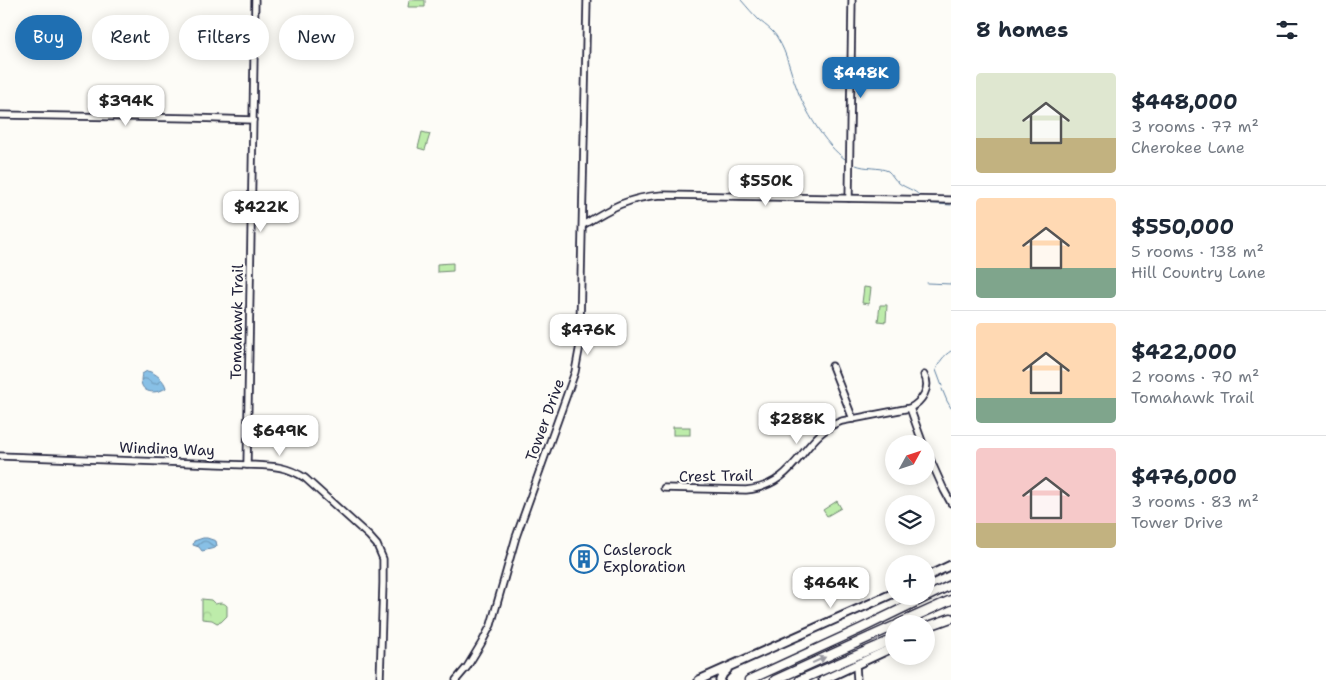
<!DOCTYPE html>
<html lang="en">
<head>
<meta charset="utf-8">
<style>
	body { margin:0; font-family:"Shantell Sans",sans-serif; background:#f6f6f7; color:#1f2937; height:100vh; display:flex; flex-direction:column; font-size:19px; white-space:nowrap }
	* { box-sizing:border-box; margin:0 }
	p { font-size:16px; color:#747a83 }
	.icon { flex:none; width:28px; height:28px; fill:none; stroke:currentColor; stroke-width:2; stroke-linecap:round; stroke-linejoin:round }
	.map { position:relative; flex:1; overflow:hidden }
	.side { display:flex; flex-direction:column; background:#fff; width:375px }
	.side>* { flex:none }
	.banner { position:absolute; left:15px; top:15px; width:475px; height:45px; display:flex; gap:10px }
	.needle { width:32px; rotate:50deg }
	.tools { position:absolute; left:885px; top:435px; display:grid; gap:10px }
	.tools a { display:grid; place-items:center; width:50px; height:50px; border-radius:50%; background:#fff; box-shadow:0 2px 12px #0003; font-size:25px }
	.price { position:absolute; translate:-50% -42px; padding:0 11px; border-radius:10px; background:#fff; color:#222; font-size:16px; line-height:32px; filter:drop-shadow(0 1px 2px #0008) }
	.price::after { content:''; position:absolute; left:50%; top:30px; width:15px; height:11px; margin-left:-8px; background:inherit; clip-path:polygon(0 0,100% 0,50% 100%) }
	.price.selected { background:#1f6fb2; color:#fff }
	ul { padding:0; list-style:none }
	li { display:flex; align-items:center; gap:15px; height:125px; padding:0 25px }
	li+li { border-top:1px solid #e0e1e3 }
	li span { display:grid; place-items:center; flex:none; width:140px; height:100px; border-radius:5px; color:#555 }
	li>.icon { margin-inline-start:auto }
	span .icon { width:60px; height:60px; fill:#fffc; stroke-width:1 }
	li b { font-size:21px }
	h2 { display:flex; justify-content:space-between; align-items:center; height:60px; padding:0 25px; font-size:21px }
	.chip { padding:0 18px; border-radius:22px; background:#fff; box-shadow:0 2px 12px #0003; font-size:18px; line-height:45px }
	.chip.selected { background:#1f6fb2; color:#fff }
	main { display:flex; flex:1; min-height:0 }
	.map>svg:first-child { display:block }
</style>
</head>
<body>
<main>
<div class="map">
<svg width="951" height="680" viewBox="0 0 951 680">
	<defs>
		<pattern id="forest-crowns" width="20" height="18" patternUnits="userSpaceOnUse" patternTransform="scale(1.25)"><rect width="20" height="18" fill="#bdecaa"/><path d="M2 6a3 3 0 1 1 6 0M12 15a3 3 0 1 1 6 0" fill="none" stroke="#a2ca93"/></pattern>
		<pattern id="water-waves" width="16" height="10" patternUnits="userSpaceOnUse" patternTransform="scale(1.25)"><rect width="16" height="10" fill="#88c0e6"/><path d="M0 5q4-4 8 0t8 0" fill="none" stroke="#6f9cbc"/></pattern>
	</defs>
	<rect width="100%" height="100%" fill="#fdfcf7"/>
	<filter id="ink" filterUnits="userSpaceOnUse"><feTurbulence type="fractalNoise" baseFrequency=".02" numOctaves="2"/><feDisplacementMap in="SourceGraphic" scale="10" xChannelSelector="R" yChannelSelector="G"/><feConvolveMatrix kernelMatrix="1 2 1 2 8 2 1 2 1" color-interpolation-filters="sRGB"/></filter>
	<g filter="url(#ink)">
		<g fill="#bdecaa" stroke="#708772">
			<path d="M409 0H425V7H408Z"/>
			<path d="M422 132 430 134 425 150 418 148Z"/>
			<path d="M453 263V271L437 272V264Z"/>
			<path d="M864 287 871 288 869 304 862 303Z"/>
			<path d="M880 305H887L886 322 878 321Z"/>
			<rect x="673" y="427" width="17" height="8"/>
			<path d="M837 501 841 508 827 516 823 510Z"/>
		</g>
		<path fill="url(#forest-crowns)" stroke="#708772" d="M202 599 211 600 215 604C220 603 224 602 227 606V616L221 622 217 623 212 620 202 619Z"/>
		<g fill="url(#water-waves)" stroke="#5f81a2">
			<path d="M147 371C155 372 165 381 166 388 153 396 137 392 142 374Z"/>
			<path d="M203 538H207L216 541 217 546 215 548 202 551 199 547 193 545 194 541Z"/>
		</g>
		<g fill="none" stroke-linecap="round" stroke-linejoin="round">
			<g stroke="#5f81a2" stroke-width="1">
				<path d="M741 0C747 7 753 14 759 20 766 26 774 31 778 39 787 53 790 71 796 86 804 109 825 145 845 159"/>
				<path d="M856 165C865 169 880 167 888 171 892 174 894 180 899 183 905 188 915 190 919 195"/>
				<path d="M923 203 951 205"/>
				<path d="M927 283 951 284"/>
				<path d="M942 386 936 370C940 361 943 356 951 351"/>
				<path d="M942 389 947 401 951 408"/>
			</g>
			<defs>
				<g id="minor">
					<path d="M0 115 192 118 253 120"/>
					<path d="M849 198 852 0"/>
					<path d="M583 225C610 208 629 197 662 195L951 200"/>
					<path d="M832 366 853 419"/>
					<path d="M910 408 923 444"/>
					<path d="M926 450 944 490 951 503"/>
					<path d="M0 456 247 465C270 466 285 465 305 478L369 536 377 545 383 559V583L380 680"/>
					<path d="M247 465 255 0"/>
					<path d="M664 488 746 490C799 485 801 435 842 421L910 408C921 402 932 388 924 375"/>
					<path d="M856 665 857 680"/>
					<path d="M456 680 467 667 481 644 491 625 516 537 575 372 580 345V325L587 0"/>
				</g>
				<g id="major">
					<path d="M926 577 951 565"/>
					<path d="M699 680 894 593"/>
					<path d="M720 680 723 674 727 670"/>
					<path d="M823 680 894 647"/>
				</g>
				<g id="highway">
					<path d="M898 624 951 600"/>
					<path d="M926 627 951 618"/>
					<path d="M749 680 860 629 951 585"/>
					<path d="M775 680 894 626"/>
					<path d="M800 680 894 639"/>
				</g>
			</defs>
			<use href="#minor" stroke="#22223b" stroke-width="9"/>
			<use href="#major" stroke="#22223b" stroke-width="11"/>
			<use href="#highway" stroke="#22223b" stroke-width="11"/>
			<use href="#minor" stroke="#fdfcf7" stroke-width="5.5"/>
			<use href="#major" stroke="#fdfcf7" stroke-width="7"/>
			<use href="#highway" stroke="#fdfcf7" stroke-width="8"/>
		</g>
		<defs><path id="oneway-solid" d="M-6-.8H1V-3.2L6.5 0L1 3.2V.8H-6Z" transform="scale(1.25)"/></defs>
		<use fill="#9a9aa2" href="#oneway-solid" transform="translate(819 660) rotate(-24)"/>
	</g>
	<defs>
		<symbol id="building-ring" viewBox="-11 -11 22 22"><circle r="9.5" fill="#fdfcf7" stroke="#1f6fb2" stroke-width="1.5"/><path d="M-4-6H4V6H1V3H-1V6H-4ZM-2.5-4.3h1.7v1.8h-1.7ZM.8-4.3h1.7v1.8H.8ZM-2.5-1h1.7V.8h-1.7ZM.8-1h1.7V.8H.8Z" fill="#1f6fb2"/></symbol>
	</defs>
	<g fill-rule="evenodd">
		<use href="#building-ring" x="568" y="543" width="32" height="32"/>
	</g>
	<g text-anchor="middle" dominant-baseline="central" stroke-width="4" stroke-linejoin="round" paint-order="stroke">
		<g font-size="15" fill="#22223b" stroke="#fdfcf7">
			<text transform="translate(237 322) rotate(-89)">Tomahawk Trail</text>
			<text transform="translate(545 420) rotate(-70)">Tower Drive</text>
			<text transform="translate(167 449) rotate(2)">Winding Way</text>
			<text transform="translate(716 476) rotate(-1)">Crest Trail</text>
		</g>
		<g font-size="15" fill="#22223b" stroke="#fdfcf7" text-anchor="start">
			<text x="603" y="550">Caslerock<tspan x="603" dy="17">Exploration</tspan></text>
		</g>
	</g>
</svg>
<div class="tools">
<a><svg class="needle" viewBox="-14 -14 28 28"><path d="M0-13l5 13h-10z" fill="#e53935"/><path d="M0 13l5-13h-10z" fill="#747a83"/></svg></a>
<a><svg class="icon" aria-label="layers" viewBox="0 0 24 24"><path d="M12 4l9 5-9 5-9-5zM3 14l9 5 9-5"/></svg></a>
<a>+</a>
<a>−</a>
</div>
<b class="price selected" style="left:861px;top:99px">$448K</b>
<b class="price" style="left:126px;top:127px">$394K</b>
<b class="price" style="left:766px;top:207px">$550K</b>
<b class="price" style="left:261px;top:233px">$422K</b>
<b class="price" style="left:588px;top:356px">$476K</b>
<b class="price" style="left:797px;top:445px">$288K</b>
<b class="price" style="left:280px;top:457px">$649K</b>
<b class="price" style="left:831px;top:609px">$464K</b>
<div class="banner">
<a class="chip selected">Buy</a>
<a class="chip">Rent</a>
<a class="chip">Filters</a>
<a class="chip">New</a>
</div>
</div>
<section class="side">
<h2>8 homes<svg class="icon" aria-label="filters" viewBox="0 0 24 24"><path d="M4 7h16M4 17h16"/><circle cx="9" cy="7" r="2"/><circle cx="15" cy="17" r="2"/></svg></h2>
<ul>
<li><span style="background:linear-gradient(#dfe7d0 65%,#c2b280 0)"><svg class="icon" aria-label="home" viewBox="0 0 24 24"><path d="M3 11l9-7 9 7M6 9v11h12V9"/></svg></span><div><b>$448,000</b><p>3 rooms · 77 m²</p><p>Cherokee Lane</p></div></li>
<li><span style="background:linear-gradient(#ffd9b3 70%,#7fa58c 0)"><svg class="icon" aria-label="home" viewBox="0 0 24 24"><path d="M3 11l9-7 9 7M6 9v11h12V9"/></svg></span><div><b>$550,000</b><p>5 rooms · 138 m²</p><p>Hill Country Lane</p></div></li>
<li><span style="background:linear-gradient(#ffd9b3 75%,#7fa58c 0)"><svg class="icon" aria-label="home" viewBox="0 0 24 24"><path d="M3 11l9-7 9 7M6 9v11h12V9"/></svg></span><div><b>$422,000</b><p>2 rooms · 70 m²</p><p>Tomahawk Trail</p></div></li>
<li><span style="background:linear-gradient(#f6c9c9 75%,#c2b280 0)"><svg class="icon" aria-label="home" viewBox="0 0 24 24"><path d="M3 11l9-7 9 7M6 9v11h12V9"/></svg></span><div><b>$476,000</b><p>3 rooms · 83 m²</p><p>Tower Drive</p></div></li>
</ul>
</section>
</main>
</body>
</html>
